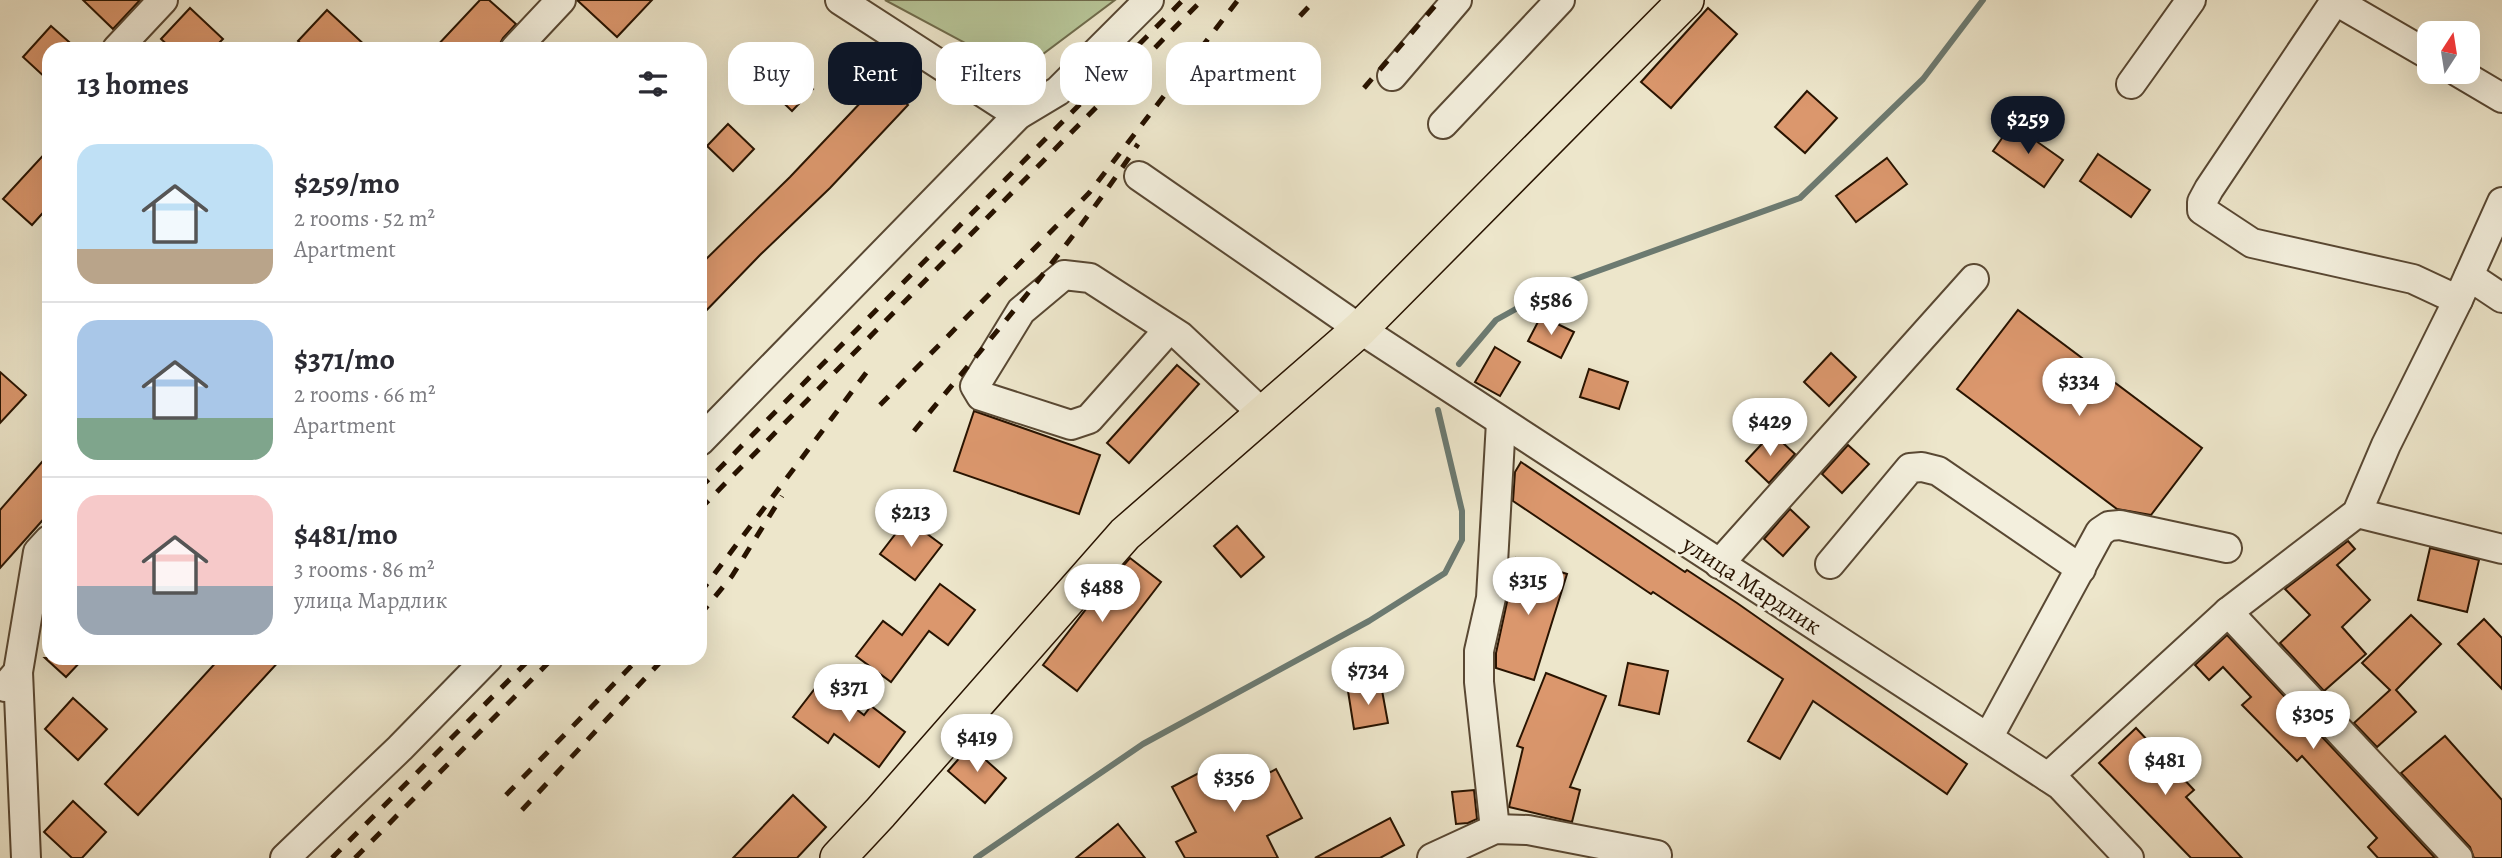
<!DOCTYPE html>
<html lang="en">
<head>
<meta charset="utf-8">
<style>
	body { margin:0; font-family:Alegreya,serif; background:#f2f2f3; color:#2b2b33; height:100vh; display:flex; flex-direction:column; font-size:26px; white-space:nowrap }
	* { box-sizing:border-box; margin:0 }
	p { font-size:23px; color:#7c7c81 }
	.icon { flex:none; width:38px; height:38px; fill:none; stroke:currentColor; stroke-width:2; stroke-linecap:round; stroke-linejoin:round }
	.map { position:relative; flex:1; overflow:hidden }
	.drawer { position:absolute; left:42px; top:42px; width:665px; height:623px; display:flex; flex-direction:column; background:#fff; border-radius:21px; box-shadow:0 7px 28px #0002 }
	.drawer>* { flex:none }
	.top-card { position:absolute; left:728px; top:42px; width:665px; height:63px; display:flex; gap:14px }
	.needle { width:46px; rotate:12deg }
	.tools { position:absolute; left:2417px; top:21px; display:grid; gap:14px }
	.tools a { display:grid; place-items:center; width:63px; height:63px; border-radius:14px; background:#fff; box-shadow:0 7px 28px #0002; font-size:35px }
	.price { position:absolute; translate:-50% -60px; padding:0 16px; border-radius:24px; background:#fff; color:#222; font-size:23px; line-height:46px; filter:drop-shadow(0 2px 4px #0008) }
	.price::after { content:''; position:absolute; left:50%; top:42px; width:21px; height:16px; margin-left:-10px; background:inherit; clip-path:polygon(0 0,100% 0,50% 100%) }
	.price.selected { background:#111827; color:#fff }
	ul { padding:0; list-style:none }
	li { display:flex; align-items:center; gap:21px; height:175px; padding:0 35px }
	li+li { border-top:2px solid #e1e1e2 }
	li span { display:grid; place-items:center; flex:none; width:196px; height:140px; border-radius:21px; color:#555 }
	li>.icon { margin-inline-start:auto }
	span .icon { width:84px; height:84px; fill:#fffc; stroke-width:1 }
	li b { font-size:30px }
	h2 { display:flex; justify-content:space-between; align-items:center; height:84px; padding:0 35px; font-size:30px }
	.chip { padding:0 24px; border-radius:21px; background:#fff; box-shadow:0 7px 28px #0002; font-size:24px; line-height:63px }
	.chip.selected { background:#111827; color:#fff }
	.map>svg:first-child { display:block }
</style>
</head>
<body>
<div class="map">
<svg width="2502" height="858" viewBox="0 0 2502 858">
	<rect width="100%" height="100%" fill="#ede6cb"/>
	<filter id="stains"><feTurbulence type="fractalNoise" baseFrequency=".00286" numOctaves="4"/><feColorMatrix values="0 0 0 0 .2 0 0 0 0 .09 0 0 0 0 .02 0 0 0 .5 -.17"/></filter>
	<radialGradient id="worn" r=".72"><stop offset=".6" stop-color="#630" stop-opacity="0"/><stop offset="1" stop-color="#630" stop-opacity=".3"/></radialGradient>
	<path fill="#b7c598" stroke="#706c4c" stroke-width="2" d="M885 0H1115L1019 72Z"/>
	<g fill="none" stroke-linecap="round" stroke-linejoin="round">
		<g stroke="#6c7a71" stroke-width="6">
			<path d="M1459 364 1496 320 1559 285 1800 198 1923 79 1983 0"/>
			<path d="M976 858 1143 744 1369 621 1445 573 1462 540V511L1438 410"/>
		</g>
	</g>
	<g fill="#db976d" stroke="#281300" stroke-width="2">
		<path d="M83 0H140L113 29Z"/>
		<path d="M480 0H489L516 24 503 38 497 49H434Z"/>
		<path d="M577 0H652L617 37Z"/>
		<path d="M190 8 223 39 213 49H172L161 39Z"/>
		<path d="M1708 8 1737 34 1671 108 1641 82Z"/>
		<path d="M327 10 369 49H307L298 41Z"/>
		<path d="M51 26 77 49H49V81L23 57Z"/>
		<path d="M787 64 813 89 792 111 766 86Z"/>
		<path d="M882 80 908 105 830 188 760 255 700 317V265L790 177Z"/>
		<path d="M1807 91 1837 118 1805 153 1775 127Z"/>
		<path d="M728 124 754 149 733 171 707 146Z"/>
		<path d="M2012 124 2063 160 2044 187 1993 151Z"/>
		<path d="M49 149V206L32 225 3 199Z"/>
		<path d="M2098 154 2150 190 2131 217 2080 181Z"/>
		<path d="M1887 158 1907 184 1856 222 1836 196Z"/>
		<path d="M2018 310 2202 448 2151 515 2117 509 1957 389Z"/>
		<path d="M1541 316 1574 332 1561 358 1528 341Z"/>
		<path d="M1495 347 1520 362 1500 396 1475 382Z"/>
		<path d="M1831 353 1856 377 1829 406 1804 382Z"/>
		<path d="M1177 365 1199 384 1129 463 1107 443Z"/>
		<path d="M1589 369 1628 382 1619 409 1580 397Z"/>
		<path d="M0 372 26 395 0 423Z"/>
		<path d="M974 411 1100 455 1079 514 954 471Z"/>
		<path d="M1772 433 1795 454 1769 483 1746 461Z"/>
		<path d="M1848 445 1869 464 1842 493 1822 474Z"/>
		<path d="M49 454V513L0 568V510Z"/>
		<path d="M1521 462 1685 572 1687 570 1737 603 1967 764 1947 794 1813 701 1780 759 1748 741 1783 679 1653 592 1651 594 1513 501 1515 472Z"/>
		<path d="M1790 509 1809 527 1783 556 1764 539Z"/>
		<path d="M907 519 942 545 915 580 880 554Z"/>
		<path d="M1237 526 1264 557 1241 577 1214 546Z"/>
		<path d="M2348 541 2355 549 2337 565 2370 600 2342 627 2366 654 2324 691 2280 643 2310 615 2285 589Z"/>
		<path d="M2430 548 2479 560 2467 612 2418 600Z"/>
		<path d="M1130 558 1161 582 1077 691 1043 665 1090 604Z"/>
		<path d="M1516 558 1567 574 1534 680 1496 668V653L1507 602 1509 583Z"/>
		<path d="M940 584 975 610 948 645 929 631 891 682 856 656 883 621 902 635Z"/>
		<path d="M2411 615 2441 644 2396 690 2416 712 2377 747 2354 723 2390 690 2362 663Z"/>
		<path d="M2484 619 2502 638V689L2458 644Z"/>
		<path d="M2227 635 2435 858H2378L2368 847 2377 838 2302 756 2297 761 2242 705 2251 697 2223 667 2209 680 2195 665Z"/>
		<path d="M45 658H84L66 677Z"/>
		<path d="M220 658H282L138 815 105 784Z"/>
		<path d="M1628 663 1668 671 1659 714 1619 705Z"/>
		<path d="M1546 673 1606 696 1570 787 1580 790 1572 822 1509 807 1523 748 1517 746Z"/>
		<path d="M820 682 864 715 871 706 905 732 879 767 834 734 828 743 793 717Z"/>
		<path d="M1381 685 1388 723 1354 729 1348 691Z"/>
		<path d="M73 698 107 729 78 760 45 729Z"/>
		<path d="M2136 728 2194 790 2186 797 2242 858H2191L2099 763Z"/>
		<path d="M2445 736 2502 800V858H2474L2470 847 2401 773Z"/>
		<path d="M970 746 1006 778 985 803 948 771Z"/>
		<path d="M1228 758 1243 787 1276 769 1302 818 1267 836 1278 858H1185L1176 842 1196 832 1172 787Z"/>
		<path d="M1474 790 1477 819 1468 823 1456 824 1452 792Z"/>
		<path d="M793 795 826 827 797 858H733Z"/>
		<path d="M73 801 106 832 82 858H72L44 832Z"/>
		<path d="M1390 818 1404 845 1380 858H1315Z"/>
		<path d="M1118 824 1145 858H1076Z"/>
	</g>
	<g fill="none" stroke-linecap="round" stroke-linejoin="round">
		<defs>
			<g id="minor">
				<path d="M840 0 1018 115"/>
				<path d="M2334 0 2429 55"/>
				<path d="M2335 1 2209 189 2202 202V210L2252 243 2413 279 2458 300"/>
				<path d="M117 49 163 0"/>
				<path d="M515 49 561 0"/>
				<path d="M2458 72 2502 98"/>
				<path d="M1392 76 1457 0"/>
				<path d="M2131 84 2191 0"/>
				<path d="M1443 124 1560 0"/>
				<path d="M1139 176 1360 329 2060 785 2129 858"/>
				<path d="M2469 276 2502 298"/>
				<path d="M1169 329 1089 419 1071 425 981 396 975 386 1021 311 1064 275 1090 278 1180 336 1262 413"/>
				<path d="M700 441 1018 115 1058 91 1149 0"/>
				<path d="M2357 513 2502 549"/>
				<path d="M1719 564 1974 279"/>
				<path d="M1830 564 1910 468 1922 467 1938 471 2081 569"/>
				<path d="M2228 612 2458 858"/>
				<path d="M18 672 26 858"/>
				<path d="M5 687 18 672 38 552 49 540"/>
				<path d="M1988 738 2100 532 2109 526 2120 525 2227 548"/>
				<path d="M2048 777 2228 612 2357 513 2386 445 2458 300 2502 202"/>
				<path d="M1495 829 1479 682V651L1491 598 1501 422"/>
				<path d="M285 858 400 748 488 658"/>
				<path d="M1432 858 1495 829 1528 830 1657 855"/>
			</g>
			<path id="major" d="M838 858 880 813 1125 534 1360 329 1686 0"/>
		</defs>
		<use href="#minor" stroke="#594833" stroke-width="32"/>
		<use href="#major" stroke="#281300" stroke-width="38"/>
		<use href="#minor" stroke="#f3efdd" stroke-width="28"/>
		<use href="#major" stroke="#ede6cb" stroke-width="35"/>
		<g stroke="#281300" stroke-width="5" stroke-dasharray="12 12" stroke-linecap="butt">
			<path d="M1300 16 1315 0"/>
			<path d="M1364 88 1440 0"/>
			<path d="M880 405 1089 193 1238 0"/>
			<path d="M914 431C991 338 1071 246 1138 144"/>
			<path d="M700 488 1183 0"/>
			<path d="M700 509 1202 0"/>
			<path d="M700 593 872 365"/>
			<path d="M700 615 732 576 782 496"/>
			<path d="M506 795 639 658"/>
			<path d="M522 810 664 658"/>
			<path d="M332 858 531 658"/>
			<path d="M355 858 553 658"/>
		</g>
	</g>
	<g text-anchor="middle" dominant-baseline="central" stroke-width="5" stroke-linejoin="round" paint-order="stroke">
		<g font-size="24" fill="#281300" stroke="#f3efdd">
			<text transform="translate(1752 585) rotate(33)">улица Мардлик</text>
		</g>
	</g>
	<rect width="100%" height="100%" filter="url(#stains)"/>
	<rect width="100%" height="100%" fill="url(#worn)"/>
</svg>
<div class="tools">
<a><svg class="needle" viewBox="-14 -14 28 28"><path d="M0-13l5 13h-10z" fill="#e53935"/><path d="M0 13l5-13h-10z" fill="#7c7c81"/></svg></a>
</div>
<b class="price selected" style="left:2028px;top:156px">$259</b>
<b class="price" style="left:1551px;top:337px">$586</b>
<b class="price" style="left:2079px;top:418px">$334</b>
<b class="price" style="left:1770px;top:458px">$429</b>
<b class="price" style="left:911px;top:549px">$213</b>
<b class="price" style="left:1528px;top:617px">$315</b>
<b class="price" style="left:1102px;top:624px">$488</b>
<b class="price" style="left:1368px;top:707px">$734</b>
<b class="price" style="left:849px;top:724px">$371</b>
<b class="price" style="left:2313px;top:751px">$305</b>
<b class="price" style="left:977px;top:774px">$419</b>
<b class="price" style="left:2165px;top:797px">$481</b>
<b class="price" style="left:1234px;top:814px">$356</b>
<div class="top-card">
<a class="chip">Buy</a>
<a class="chip selected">Rent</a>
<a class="chip">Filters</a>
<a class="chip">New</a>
<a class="chip">Apartment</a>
</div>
<section class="drawer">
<h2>13 homes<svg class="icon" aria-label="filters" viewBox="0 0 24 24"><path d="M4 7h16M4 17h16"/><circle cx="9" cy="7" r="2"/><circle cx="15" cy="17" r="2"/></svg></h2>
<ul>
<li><span style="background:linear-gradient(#bfe0f5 75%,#b9a48a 0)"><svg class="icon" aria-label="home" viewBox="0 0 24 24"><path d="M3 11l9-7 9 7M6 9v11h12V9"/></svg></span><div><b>$259/mo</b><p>2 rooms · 52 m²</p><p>Apartment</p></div></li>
<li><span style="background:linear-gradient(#a9c7e8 70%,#7fa58c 0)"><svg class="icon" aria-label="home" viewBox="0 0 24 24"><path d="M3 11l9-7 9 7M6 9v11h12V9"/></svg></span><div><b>$371/mo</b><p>2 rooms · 66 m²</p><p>Apartment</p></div></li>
<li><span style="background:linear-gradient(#f6c9c9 65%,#9aa5b1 0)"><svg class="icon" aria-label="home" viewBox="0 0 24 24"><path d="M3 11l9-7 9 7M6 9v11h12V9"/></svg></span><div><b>$481/mo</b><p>3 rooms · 86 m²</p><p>улица Мардлик</p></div></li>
</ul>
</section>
</div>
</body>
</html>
